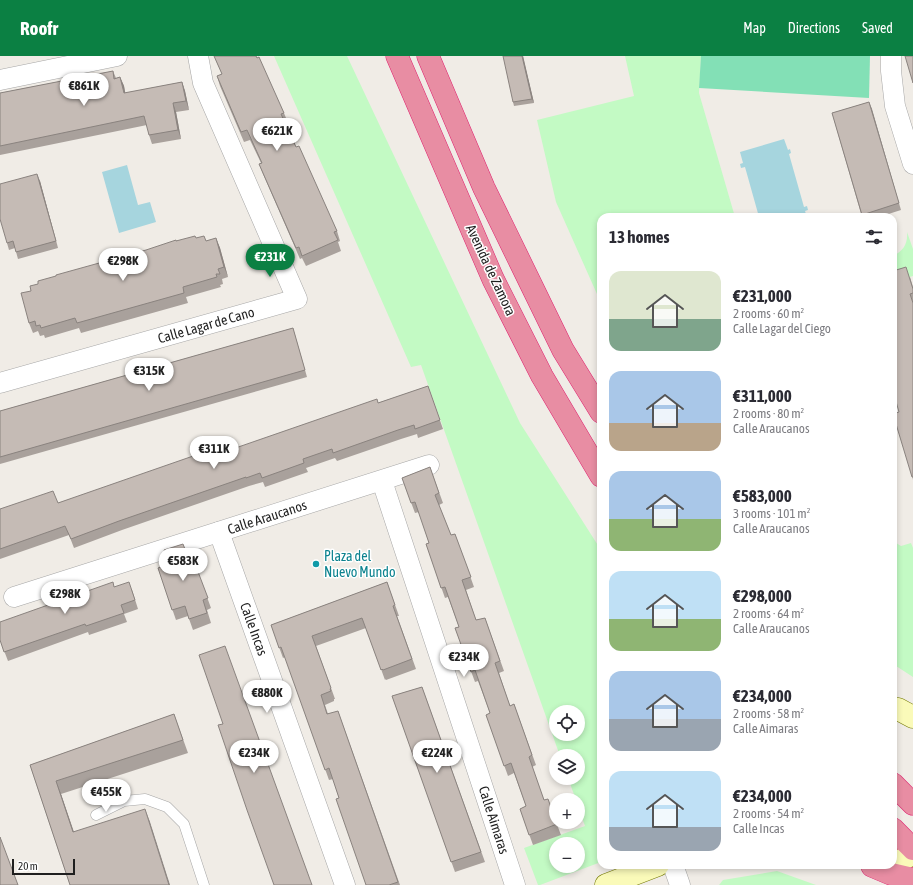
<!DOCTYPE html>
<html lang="en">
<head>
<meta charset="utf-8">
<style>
	body { margin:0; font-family:"Asap Condensed",sans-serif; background:#f2f2f3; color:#2b2b33; height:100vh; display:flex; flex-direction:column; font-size:15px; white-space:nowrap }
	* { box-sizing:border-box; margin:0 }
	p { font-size:13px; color:#7c7c81 }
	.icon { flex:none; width:22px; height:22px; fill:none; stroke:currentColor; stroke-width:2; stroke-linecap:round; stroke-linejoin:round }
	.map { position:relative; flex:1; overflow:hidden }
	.drawer { position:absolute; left:597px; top:157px; width:300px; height:656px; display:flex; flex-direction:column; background:#fff; border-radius:12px; box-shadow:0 2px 6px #0003 }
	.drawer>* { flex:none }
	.buttons { position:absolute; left:549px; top:649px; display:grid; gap:8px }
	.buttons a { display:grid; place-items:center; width:36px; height:36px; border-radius:50%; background:#fff; box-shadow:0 2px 6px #0003; font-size:20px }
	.scale { position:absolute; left:12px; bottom:10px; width:63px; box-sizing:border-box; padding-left:4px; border:2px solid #1f1f1f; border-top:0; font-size:11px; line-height:14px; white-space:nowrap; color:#1f1f1f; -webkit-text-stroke:3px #fff; paint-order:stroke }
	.price { position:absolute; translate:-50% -34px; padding:0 9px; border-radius:14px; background:#fff; color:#222; font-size:13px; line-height:26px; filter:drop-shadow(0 1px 2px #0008) }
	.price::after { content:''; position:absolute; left:50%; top:24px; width:12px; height:9px; margin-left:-6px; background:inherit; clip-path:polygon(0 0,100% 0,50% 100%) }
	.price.selected { background:#0b8043; color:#fff }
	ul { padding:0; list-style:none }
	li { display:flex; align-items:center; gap:12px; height:100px; padding:0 12px }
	li span { display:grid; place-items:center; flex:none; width:112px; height:80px; border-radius:12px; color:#555 }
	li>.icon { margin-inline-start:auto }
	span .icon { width:48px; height:48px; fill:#fffc; stroke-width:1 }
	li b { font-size:17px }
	h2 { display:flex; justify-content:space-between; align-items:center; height:48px; padding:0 12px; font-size:17px }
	header { display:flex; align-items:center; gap:24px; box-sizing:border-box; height:56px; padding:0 20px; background:#0b8043; color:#fff }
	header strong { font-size:19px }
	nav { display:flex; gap:22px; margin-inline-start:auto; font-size:14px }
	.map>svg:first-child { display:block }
</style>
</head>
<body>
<header>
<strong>Roofr</strong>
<nav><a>Map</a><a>Directions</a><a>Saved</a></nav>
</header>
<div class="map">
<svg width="913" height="829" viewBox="0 0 913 829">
	<rect width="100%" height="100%" fill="#f0ece6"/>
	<g fill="#c3fac4" fill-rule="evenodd">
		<path d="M274 0H347L520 367 601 494V806L540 829H538L524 792 585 770 578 751V744H576L568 722H578V700H560L421 309 411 311ZM556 656H578V678H556ZM556 788H578V810H556Z"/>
		<path d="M625 0H701L699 37 735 161H601V247L556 146 537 64 634 40Z"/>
		<path d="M907 176 913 193V220L893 226V200C903 195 908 188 907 176Z"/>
		<path d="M893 482 896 487 901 490 911 487 913 492V621L893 608Z"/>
		<path d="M777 815 816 829H719L723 824Z"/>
	</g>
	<path fill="#83e0b6" d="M701 0H870L869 42 699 32Z"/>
	<g fill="#a6d5de">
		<path d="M784 83 788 94 790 93 791 97 789 98 804 151 807 150 808 154 805 155 807 161H759L745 111 741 112 740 108 743 107 740 96Z"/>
		<path d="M127 109 138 149 150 146 156 166 119 177 102 116Z"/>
	</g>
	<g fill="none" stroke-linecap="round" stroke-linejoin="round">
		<defs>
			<path id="lane" d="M96 759 124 745 145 743 167 751 184 768 204 829"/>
			<g id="street">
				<path d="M891 0V15L895 50 913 108"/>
				<path d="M0 24 117 0"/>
				<path d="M0 327 297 243 203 27 198 0"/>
				<path d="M382 425 515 829"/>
				<path d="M219 476 345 829"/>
				<path d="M14 541 429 409"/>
				<path d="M673 809 680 829"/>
			</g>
			<g id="secondary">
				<path d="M893 652 898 653 913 661"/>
				<path d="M893 807 901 804 913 798"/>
				<path d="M606 829 658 809"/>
			</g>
			<g id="highway">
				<path d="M397 0 493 223 542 320 601 420"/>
				<path d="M428 0 484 132 563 294 601 356"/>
				<path d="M893 728 913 748"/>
				<path d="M893 773 913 793"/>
				<path d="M872 810 891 818 913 823"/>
			</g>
		</defs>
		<use href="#lane" stroke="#a6a6a6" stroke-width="11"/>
		<use href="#street" stroke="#a6a6a6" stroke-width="21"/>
		<use href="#secondary" stroke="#747a03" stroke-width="23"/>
		<use href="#highway" stroke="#de236f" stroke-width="23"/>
		<use href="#lane" stroke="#fff" stroke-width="10"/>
		<use href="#street" stroke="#fff" stroke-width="20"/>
		<use href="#secondary" stroke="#fafab9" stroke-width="22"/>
		<use href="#highway" stroke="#e88da3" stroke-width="22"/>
	</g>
	<g fill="#a9a19c">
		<path d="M214 0H256L284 57 288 67 286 68 296 91 337 175 340 185 338 186 341 195 306 210 302 202 300 203 263 118 259 108 261 107 250 84 244 86 220 30 217 20 222 18Z"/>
		<path d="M523 0 534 47 514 50 513 46Z"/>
		<path d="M113 15 116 22 120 21 124 30 125 37 182 26 185 35 189 54 176 56 181 83 152 88 149 79 147 69 0 99V37Z"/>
		<path d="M869 46 901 154 879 161H862L832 57Z"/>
		<path d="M40 125 58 192 18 203 15 192 9 194 7 187Z"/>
		<path d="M196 182 206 185 216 182 220 192 228 221 222 223 223 228 220 229 221 231 186 241 188 247 81 277 79 272 45 282 44 279 40 280 38 275 33 277 29 267 31 235 176 185Z"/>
		<path d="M910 221 913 231V424L899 356 895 302Z"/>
		<path d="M293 272 307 321 0 408V355Z"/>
		<path d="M428 330 443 373 418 382 417 378 401 383 337 405 335 402 306 412 308 416 265 431 263 426 249 430 122 474 74 492 69 479 0 503V453L58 447 221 397 378 347Z"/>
		<path d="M430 411 443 447 439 449 451 479 455 478 474 531 466 534 476 564 485 562 504 615 499 617 510 650 514 648 536 709 532 711 544 744 556 766 561 779 533 789 520 753 526 750 514 717 508 720 486 659 490 657 478 625 475 626 455 572 459 571 448 541 445 542 426 488 429 487 419 456 415 457 402 422Z"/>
		<path d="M192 500 211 552 207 554 211 567 193 574 188 560 176 564 158 512Z"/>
		<path d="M387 526 399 560H397L416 613 386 624V623L385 624 366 572 316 590 335 643H334V645L325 649 328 658 338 655 400 829H366L339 742 333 723 329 724 285 601 283 602 271 569Z"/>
		<path d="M115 531 132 534 138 553 124 558 127 566 89 579 88 576 8 605 0 584Z"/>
		<path d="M422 631 485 806 455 816 392 640Z"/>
		<path d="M174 658 188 697 61 738 74 776 150 766 70 829 30 709Z"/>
	</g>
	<g fill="#8a837f">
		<path d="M522 0H523L534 47 532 43Z"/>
		<path d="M120 21 124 30 127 46 124 37Z"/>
		<path d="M182 26 185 35 189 54 186 45Z"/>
		<path d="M869 46 872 53 901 154 899 147Z"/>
		<path d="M173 47 176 56 181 83 178 74Z"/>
		<path d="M37 118 40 125 58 192 56 185Z"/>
		<path d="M216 182 220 192 228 221 224 211Z"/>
		<path d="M56 725 61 738 78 789 73 776Z"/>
		<path d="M145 753 150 766 170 829H169Z"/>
	</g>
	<g fill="#c5bbb5" stroke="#8a837f">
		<path d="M214 0H256L257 2 259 1 284 57 281 58 296 91 299 90 337 175 334 176 338 184 302 200 299 191 296 192 259 108 262 107 247 74 241 76 217 20 222 18Z"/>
		<path d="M503 0H522L532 43 513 46Z"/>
		<path d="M905 0H913V27Z"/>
		<path d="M113 15 114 23 120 21 124 37 182 26 186 45 173 47 178 74 149 79 144 60 0 90V37Z"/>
		<path d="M869 46 899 147 862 159 832 57Z"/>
		<path d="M37 118 56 185 16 196 13 185 7 187 0 163V128Z"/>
		<path d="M195 180 196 182 204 180 206 185 216 182 224 211 218 213 220 218H216L217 221 183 231 184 237 77 267 75 262 41 272 40 269 36 270 35 265 29 267 21 237 31 235 30 230 38 228V225L56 220V219L146 194 176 184V185Z"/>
		<path d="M906 211 913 233V237L910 238 913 247V421H912L893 358 899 356 893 335V303L895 302 893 295V215Z"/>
		<path d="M293 272 305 314 0 401V355Z"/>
		<path d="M428 330 440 364 415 373 414 369 398 374 333 397 332 393 303 403 304 407 262 422 260 417 246 422V421L119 465 71 483 65 470 0 493V453L53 435 58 447 219 391 221 397 377 343 378 347Z"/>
		<path d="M430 411 439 437 435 439 451 479 455 478 471 521 462 524 476 564 485 562 500 605 495 607 510 650 514 648 532 699 529 701 544 744 548 743 557 768 529 779 520 753 526 750 511 707 504 710 486 659 490 657 475 614 471 616 455 572 459 571 445 531 441 532 426 488 429 487 415 446 411 447 402 422Z"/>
		<path d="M183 488 188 501 192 500 208 542 203 544 207 557 189 563 185 550 172 554 158 512 169 508 164 494Z"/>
		<path d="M113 526 114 531 129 526 135 544 121 549 124 557 86 570 85 568 4 596 0 584V566Z"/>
		<path d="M387 526 395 549 393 550 412 603 383 614 382 613 381 614 362 562 312 580 331 632 330 633 331 635 321 639 327 658 338 655 398 826 389 829H366L336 743 339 742 329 712 325 714 281 591 279 592 271 569Z"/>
		<path d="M225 590 312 829H274L247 754 218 669 223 668 199 599Z"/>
		<path d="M422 631 481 796 451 806 392 640Z"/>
		<path d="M174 658 183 684 56 725 73 776 145 753 169 829H70L30 709Z"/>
		<path d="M0 781 18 829H0Z"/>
	</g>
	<circle fill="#0f9aa8" stroke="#fff" stroke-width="1.5" cx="316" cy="508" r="4"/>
	<g text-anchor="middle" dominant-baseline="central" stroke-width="3" stroke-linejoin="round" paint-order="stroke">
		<g font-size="14" fill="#1f1f1f" stroke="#fff">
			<text transform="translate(491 214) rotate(65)">Avenida de Zamora</text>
			<text transform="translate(206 269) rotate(-16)">Calle Lagar de Cano</text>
			<text transform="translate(267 461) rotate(-18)">Calle Araucanos</text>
			<text transform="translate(254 573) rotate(70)">Calle Incas</text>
			<text transform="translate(494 764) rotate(72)">Calle Aimaras</text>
		</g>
		<g font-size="14" fill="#0d838f" stroke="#fff" text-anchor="start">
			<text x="324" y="500">Plaza del<tspan x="324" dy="16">Nuevo Mundo</tspan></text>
		</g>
	</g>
</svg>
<div class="buttons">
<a><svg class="icon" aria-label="locate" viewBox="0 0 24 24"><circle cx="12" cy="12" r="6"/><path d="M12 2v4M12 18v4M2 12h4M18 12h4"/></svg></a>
<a><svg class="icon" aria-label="layers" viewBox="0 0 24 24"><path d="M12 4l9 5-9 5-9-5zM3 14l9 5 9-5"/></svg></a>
<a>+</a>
<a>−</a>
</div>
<div class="scale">20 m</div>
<b class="price" style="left:84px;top:51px">€861K</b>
<b class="price" style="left:277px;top:96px">€621K</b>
<b class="price selected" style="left:270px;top:222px">€231K</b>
<b class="price" style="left:123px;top:226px">€298K</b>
<b class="price" style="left:149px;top:336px">€315K</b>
<b class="price" style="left:214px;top:414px">€311K</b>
<b class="price" style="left:183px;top:526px">€583K</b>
<b class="price" style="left:65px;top:559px">€298K</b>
<b class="price" style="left:464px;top:622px">€234K</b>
<b class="price" style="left:267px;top:658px">€880K</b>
<b class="price" style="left:254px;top:718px">€234K</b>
<b class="price" style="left:437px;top:718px">€224K</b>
<b class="price" style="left:106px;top:757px">€455K</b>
<section class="drawer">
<h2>13 homes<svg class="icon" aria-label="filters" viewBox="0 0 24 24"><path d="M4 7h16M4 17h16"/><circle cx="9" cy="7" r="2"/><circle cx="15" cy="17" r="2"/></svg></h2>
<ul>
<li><span style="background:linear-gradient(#dfe7d0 60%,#7fa58c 0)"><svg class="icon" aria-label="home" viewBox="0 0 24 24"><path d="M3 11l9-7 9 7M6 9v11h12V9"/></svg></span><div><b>€231,000</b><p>2 rooms · 60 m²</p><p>Calle Lagar del Ciego</p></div></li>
<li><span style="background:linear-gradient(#a9c7e8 65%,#b9a48a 0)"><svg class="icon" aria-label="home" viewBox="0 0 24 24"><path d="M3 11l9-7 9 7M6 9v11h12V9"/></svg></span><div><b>€311,000</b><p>2 rooms · 80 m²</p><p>Calle Araucanos</p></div></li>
<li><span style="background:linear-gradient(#a9c7e8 60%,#8fb573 0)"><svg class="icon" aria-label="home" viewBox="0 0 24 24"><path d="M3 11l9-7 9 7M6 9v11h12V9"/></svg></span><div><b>€583,000</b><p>3 rooms · 101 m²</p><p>Calle Araucanos</p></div></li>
<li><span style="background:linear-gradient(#bfe0f5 60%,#8fb573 0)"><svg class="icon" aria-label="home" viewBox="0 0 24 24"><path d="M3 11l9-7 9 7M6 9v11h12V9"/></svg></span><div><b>€298,000</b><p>2 rooms · 64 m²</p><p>Calle Araucanos</p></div></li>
<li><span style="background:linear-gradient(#a9c7e8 60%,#9aa5b1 0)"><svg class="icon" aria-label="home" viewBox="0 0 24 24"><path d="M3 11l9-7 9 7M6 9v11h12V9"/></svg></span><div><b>€234,000</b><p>2 rooms · 58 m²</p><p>Calle Aimaras</p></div></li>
<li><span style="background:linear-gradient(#bfe0f5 70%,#9aa5b1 0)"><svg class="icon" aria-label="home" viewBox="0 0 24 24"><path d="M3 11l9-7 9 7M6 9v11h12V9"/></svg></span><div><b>€234,000</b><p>2 rooms · 54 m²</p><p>Calle Incas</p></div></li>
</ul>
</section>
</div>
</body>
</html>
